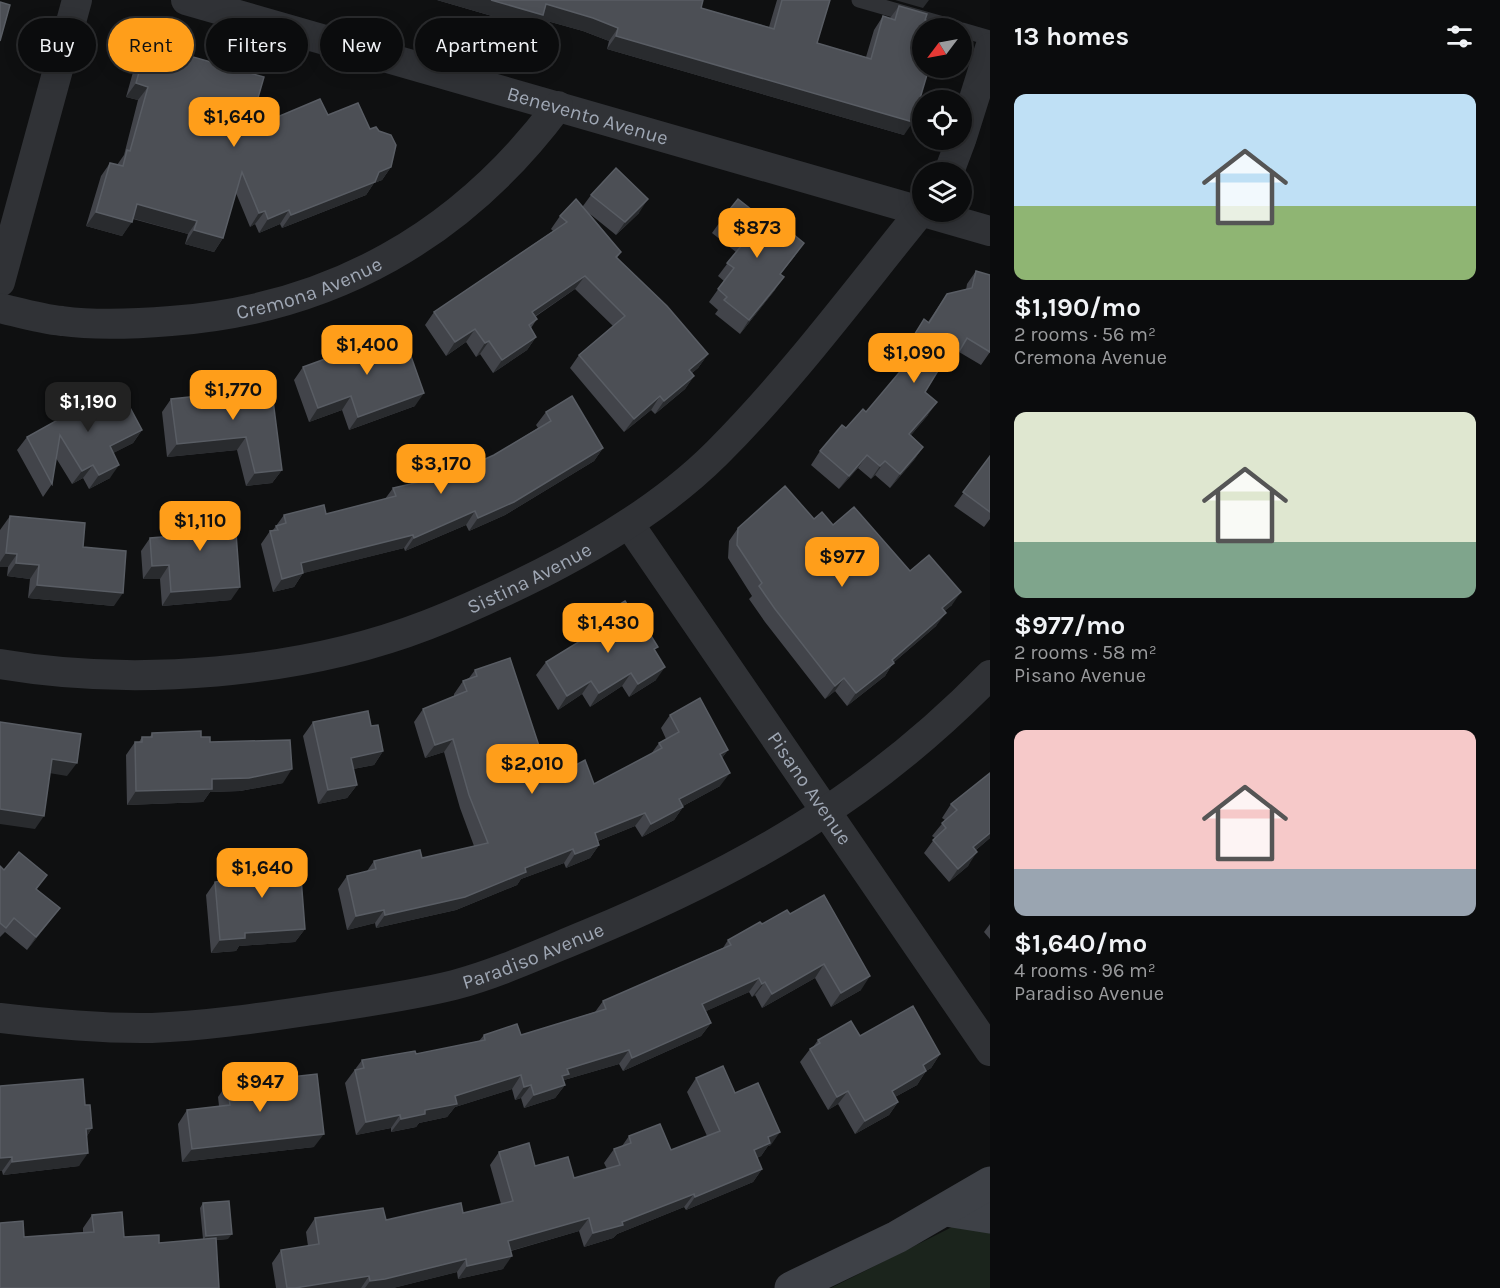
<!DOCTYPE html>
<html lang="en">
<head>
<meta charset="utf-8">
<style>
	body { margin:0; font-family:Karla,sans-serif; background:#141516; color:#f1f3f6; height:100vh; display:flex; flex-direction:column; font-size:22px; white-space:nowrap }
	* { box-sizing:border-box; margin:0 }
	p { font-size:20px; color:#9a9b9d }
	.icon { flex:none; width:33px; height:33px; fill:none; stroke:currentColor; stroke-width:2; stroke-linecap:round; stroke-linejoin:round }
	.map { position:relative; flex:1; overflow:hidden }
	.drawer { display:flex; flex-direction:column; background:#0b0c0d; width:510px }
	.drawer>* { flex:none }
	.banner { position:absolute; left:18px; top:18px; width:570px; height:54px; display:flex; gap:12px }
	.needle { width:39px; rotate:238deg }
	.tools { position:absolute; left:912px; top:18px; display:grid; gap:12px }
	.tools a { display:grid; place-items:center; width:60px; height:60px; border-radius:50%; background:#0b0c0d; box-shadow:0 3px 15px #0003,0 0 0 2px #2b2c2e; font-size:30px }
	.price { position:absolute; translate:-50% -51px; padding:0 14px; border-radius:12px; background:#ff9e1a; color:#111; font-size:20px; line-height:39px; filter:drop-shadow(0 2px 3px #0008) }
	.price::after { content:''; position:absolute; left:50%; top:36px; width:18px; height:14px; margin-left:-9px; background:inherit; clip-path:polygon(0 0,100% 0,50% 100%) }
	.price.current { background:#222; color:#fff }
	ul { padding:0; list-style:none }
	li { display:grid; align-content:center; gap:12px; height:318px; padding:0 24px }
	li span { display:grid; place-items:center; height:186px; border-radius:12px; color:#555 }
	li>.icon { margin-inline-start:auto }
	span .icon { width:108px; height:108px; fill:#fffc; stroke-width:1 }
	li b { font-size:26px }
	h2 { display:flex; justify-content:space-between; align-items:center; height:72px; padding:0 24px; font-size:26px }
	.tag { padding:0 21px; border-radius:27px; background:#0b0c0d; box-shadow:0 3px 15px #0003,0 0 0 2px #2b2c2e; font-size:21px; line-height:54px }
	.tag.current { background:#ff9e1a; color:#111 }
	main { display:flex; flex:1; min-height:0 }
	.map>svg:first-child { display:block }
</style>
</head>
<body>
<main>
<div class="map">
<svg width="990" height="1288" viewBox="0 0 990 1288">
	<rect width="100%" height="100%" fill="#0f1011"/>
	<path fill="#1b241c" d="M952 1227 990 1232V1288H831Z"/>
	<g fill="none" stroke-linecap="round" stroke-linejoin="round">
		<g stroke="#303236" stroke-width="15">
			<path d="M859 0 957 28"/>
			<path d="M962 30 990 38"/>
		</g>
		<g stroke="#303236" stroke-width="30">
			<path id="s1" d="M186 0 990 231"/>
			<path d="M962 137 990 48"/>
			<path d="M949 172 961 140"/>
			<path d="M0 282 77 0"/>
			<path id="s2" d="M0 308C21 313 41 319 62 321 98 326 135 324 171 321 332 309 462 235 558 106"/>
			<path id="s3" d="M629 524 990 1051"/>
			<path id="s4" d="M0 664C134 687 300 674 427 625 466 610 504 592 542 573 605 541 667 503 717 453 792 378 856 291 922 210"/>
			<path id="s5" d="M0 1018C50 1024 101 1029 152 1028 208 1026 265 1017 320 1009 365 1002 410 996 454 985 499 973 542 953 586 935 743 870 870 798 990 675"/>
		</g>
		<g stroke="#3e4147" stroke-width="33">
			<path d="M946 1210 990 1217"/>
			<path d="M791 1288 897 1237 990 1183"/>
		</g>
	</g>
	<g fill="#42444a">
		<path d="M437 0H703L701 8 769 27 777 0H830L817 43 866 57 874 30 883 16 890 18 899 6 925 20 904 135 607 49 609 41 583 31 540 19 533 28Z"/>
		<path d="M147 44 249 129 328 115 370 129 391 167 382 180 374 183 366 195 282 228 280 224 259 233 255 224 250 227 236 193 223 238 214 252 185 244 188 234 133 219 122 236 86 226 101 176 110 163 117 165 124 155 138 100 126 97 137 58Z"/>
		<path d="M591 195 639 213 616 235 590 214 621 252 617 258 708 354 698 368 692 373 694 376 685 389 655 414 651 410 624 432 570 368 579 355 613 326 575 289 535 317 537 319 531 328 536 337 527 350 493 373 480 354 476 357 466 342 446 356 425 325 434 312 553 231 551 229 560 216 583 206Z"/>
		<path d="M722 219 795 256 780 274 775 290 740 334 715 314 718 310 709 302 724 281 718 276 736 252 712 233Z"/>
		<path d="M976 271 990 352 981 365 959 352 950 364 945 360 925 392 928 415 911 435 923 447 914 460 890 488 875 475 871 479 858 468 839 489 811 465 820 451 866 412 904 368 896 363 924 319 928 322 947 294 966 290 967 284Z"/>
		<path d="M303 367 415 406 349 430 342 410 309 422 294 380Z"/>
		<path d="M236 381 282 470 272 483 246 486 237 450 167 457 162 412 171 399 227 393Z"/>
		<path d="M79 404 142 430 133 443 113 453 110 478 89 489 83 478 72 484 56 458 52 484 43 497 17 450 27 437 74 411Z"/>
		<path d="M546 412 603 448 594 461 505 515 469 531 466 525 405 551 404 548 303 573 294 587 273 592 261 544 270 531 273 530 284 515 326 514 385 499 393 488 450 475 494 455 538 428 536 425Z"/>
		<path d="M990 456V519L984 527 954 506Z"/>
		<path d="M184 507 227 534 231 600 162 606 160 579H143L141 551 150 538 176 536 174 520Z"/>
		<path d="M10 516 83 547 114 606 28 598 30 579 7 576 8 567H0V530Z"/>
		<path d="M814 519 833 525 910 571 952 605 944 611 936 626 893 663 885 676 847 706 835 691 825 699 765 622 749 599 752 596 728 558 729 541 738 528Z"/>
		<path d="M597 618 655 651 656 680 629 697 622 686 590 707 582 694 558 710 536 675 546 662 590 635 588 632Z"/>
		<path d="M475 670 535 752 550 779 594 784 651 754 659 743 666 739 661 728 670 715 728 750 722 758 720 786 683 806V807L674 820 642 837 635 826 598 841 599 845 590 858 566 868 564 863 521 879 517 885 456 910 376 928 375 923 347 930 338 889 347 876 367 871 374 861 422 858 474 846 460 808 444 752 425 758 414 722 423 709 454 696V694L463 681 469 678Z"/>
		<path d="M313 722 371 726 383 751 374 765 353 769 357 785 347 798 318 804 303 736Z"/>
		<path d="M152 733 201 737 283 783 240 791 210 792 203 802 127 805 126 755 135 742H139L142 737H150Z"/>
		<path d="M951 804 990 838 976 850 968 866 949 882 924 853 935 838 932 836 945 820 942 818Z"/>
		<path d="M269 854 305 929 295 942 239 946 236 951 211 953 206 895 215 882 221 881 226 875 260 872V868Z"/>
		<path d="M0 866 4 870 37 890 50 921 27 950 5 932 0 937Z"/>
		<path d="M790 914 861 990 831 1007 815 978 762 1008 755 995 752 997 749 992 706 1011 711 1023 701 1036 623 1071 619 1064 564 1080 563 1081 565 1085 555 1098 524 1108 521 1098 515 1100 512 1089 455 1107 447 1117 419 1123 416 1127 391 1132V1128L356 1135 345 1083 362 1060 416 1054 479 1041 484 1035H521L595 1012 603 1001 723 948 728 940 762 924Z"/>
		<path d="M990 924V939L984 932Z"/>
		<path d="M860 1036 940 1054 931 1068 926 1071 917 1085 895 1097 898 1102 889 1115 855 1134 838 1104 828 1110 800 1062 810 1049 813 1047 818 1040Z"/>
		<path d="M696 1078 735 1093 771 1145 768 1146 761 1156 757 1158 762 1169 753 1182 686 1210 684 1207 617 1234 613 1238 584 1247 579 1231 511 1251 503 1269 458 1279 457 1272 393 1288H276L272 1263 281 1250 308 1246 306 1232 315 1218 386 1220 463 1213 501 1204 490 1165 499 1152 535 1166 574 1178 607 1169 604 1163 614 1149 622 1146 629 1136 671 1150 707 1136 687 1092Z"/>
		<path d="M227 1084 314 1147 182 1162 178 1124 187 1110 219 1106 218 1097Z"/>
		<path d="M0 1086 85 1105 92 1128 87 1136 79 1166 3 1175 2 1171H0Z"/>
		<path d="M203 1203 228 1239 216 1240 219 1288 24 1237 83 1232V1228L92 1215 124 1237 159 1243 203 1239 200 1208Z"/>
	</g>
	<g fill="#292b2e">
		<path d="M437 0H491L546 4 593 18 618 28 609 41 583 31 540 19 533 28Z"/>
		<path d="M895 0H929L923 8Z"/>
		<path d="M616 36 913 122 904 135 607 49Z"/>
		<path d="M136 83 148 87 138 100 126 97Z"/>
		<path d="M391 167 382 180 374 183 366 195 282 228 291 215Z"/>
		<path d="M648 199 639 213 616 235 625 222Z"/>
		<path d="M137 204 197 221 188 234 128 217Z"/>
		<path d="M289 210 280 224 259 233 268 219Z"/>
		<path d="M265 211 255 224 250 227 259 213Z"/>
		<path d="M96 212 132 222 122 236 86 226Z"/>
		<path d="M194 230 223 238 214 252 185 244Z"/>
		<path d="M804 243 795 256 770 287 780 274Z"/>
		<path d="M585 276 575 289 522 325 532 312Z"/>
		<path d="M784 277 775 290 740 334 749 320Z"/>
		<path d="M475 329 466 342 446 356 455 342Z"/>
		<path d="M536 337 527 350 493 373 502 360Z"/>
		<path d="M489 341 480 354 476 357 485 343Z"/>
		<path d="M708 354 698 368 680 383 689 370Z"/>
		<path d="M694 376 685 389 655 414 664 401Z"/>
		<path d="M424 393 415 406 349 430 358 417Z"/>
		<path d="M351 396 342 410 309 422 318 408Z"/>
		<path d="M660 396 651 410 624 432 634 419Z"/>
		<path d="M937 402 928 415 900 448 909 434Z"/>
		<path d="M142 430 133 443 100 460 110 446Z"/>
		<path d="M246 437 237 450 167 457 177 444Z"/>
		<path d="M923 447 914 460 890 488 900 474Z"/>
		<path d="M603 448 594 461 505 515 469 531 478 518Z"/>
		<path d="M867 455 858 468 839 489 849 476Z"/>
		<path d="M885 461 875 475 871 479 880 466Z"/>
		<path d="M93 465 83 478 72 484 82 471Z"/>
		<path d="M119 465 110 478 89 489 99 475Z"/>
		<path d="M282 470 272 483 246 486 255 473Z"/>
		<path d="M475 511 466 525 405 551 414 538Z"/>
		<path d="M413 535 404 548 292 576 301 563Z"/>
		<path d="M6 553 17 554 8 567H0V562Z"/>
		<path d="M16 563 39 565 30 579 7 576Z"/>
		<path d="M169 565 160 579H143L152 566Z"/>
		<path d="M303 573 294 587 273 592 282 579Z"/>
		<path d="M37 585 123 593 114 606 28 598Z"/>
		<path d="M240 587 231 600 162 606 171 592Z"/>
		<path d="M961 592 952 605 932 622 942 608Z"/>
		<path d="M946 613 936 626 893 663 885 676 847 706 856 693 892 660Z"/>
		<path d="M665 667 656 680 629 697 638 684Z"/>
		<path d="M631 673 622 686 590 707 599 693Z"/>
		<path d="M844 678 835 691 825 699 835 686Z"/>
		<path d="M591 681 582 694 558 710 567 696Z"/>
		<path d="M453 739 444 752 425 758 435 745Z"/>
		<path d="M728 750 718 763 720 754Z"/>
		<path d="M383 751 374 765 342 771 351 758Z"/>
		<path d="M52 759 77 763 67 776 43 772Z"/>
		<path d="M292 769 283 783 240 791 210 792 203 802 127 805 136 791 212 779Z"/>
		<path d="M730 773 720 786 670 813 679 799Z"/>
		<path d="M357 785 347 798 318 804 328 790Z"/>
		<path d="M683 807 674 820 642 837 651 824Z"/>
		<path d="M0 809 44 816 35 829 0 824Z"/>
		<path d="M645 813 635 826 585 846 595 833Z"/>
		<path d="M990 833V838L964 860 973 847Z"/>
		<path d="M599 845 590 858 566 868 575 854Z"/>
		<path d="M573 849 564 863 521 879 517 885 456 910 376 928 385 915 525 868Z"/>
		<path d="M977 852 968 866 949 882 958 869Z"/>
		<path d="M60 908 50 921 27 950 36 937Z"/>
		<path d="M384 910 375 923 347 930 356 916Z"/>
		<path d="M305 929 295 942 239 946 236 951 211 953 220 940 245 933Z"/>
		<path d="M824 964 815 978 762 1008 772 994Z"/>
		<path d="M870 976 861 990 831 1007 841 993Z"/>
		<path d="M759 978 749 992 693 1017 702 1004Z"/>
		<path d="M765 982 755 995 752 997 762 984Z"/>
		<path d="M711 1023 701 1036 623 1071 632 1058Z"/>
		<path d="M629 1050 619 1064 564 1080 560 1087 565 1085 555 1098 524 1108 534 1095 567 1069Z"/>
		<path d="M940 1054 931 1068 913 1078 923 1065Z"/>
		<path d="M926 1071 917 1085 882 1104 892 1091Z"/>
		<path d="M521 1075 512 1089 455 1107 447 1117 419 1123 416 1127 391 1132 401 1119 425 1110 455 1096Z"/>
		<path d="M531 1085 521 1098 515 1100 524 1087Z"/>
		<path d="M848 1091 838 1104 828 1110 837 1097Z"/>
		<path d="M898 1102 889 1115 855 1134 865 1121Z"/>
		<path d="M400 1115 391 1128 356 1135 366 1122Z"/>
		<path d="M92 1128 83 1142 86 1129Z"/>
		<path d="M780 1132 771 1145 768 1146 761 1156 744 1164 754 1150 768 1137Z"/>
		<path d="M324 1134 314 1147 182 1162 192 1149Z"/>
		<path d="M88 1153 79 1166 3 1175 12 1162Z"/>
		<path d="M12 1157 2 1171H0V1158Z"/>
		<path d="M762 1169 753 1182 686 1210 695 1197Z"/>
		<path d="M694 1194 684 1207 617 1234 613 1238 584 1247 593 1233Z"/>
		<path d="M589 1218 579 1231 499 1254 508 1241Z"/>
		<path d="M232 1234 228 1239 203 1241 206 1236Z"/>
		<path d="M512 1256 503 1269 458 1279 467 1266Z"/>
		<path d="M466 1259 457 1272 393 1288H365L370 1281Z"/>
		<path d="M369 1276 361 1288H295Z"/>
	</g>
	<g fill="#4c4f55" stroke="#595d64" stroke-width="1.5">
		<path d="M491 0H703L701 8 774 29 782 0H830L817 43 871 59 883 16 895 20 899 6 927 14 925 20 942 25 941 28H922V68H929L913 122 616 36 618 28 593 18 546 4 543 15Z"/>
		<path d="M0 2 10 5 0 41Z"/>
		<path d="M147 44 264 77 249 129 320 99 328 115 358 103 370 129 376 127 379 131 391 135 396 145 391 167 379 172 375 182 291 215 289 210 268 219 265 211 259 213 242 172 223 238 194 230 197 221 137 204 132 222 96 212 110 163 123 166 127 150 130 151 148 87 136 83Z"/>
		<path d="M616 168 648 199 625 222 591 195Z"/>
		<path d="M576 199 621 252 616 257 667 306 708 354 689 370 694 376 664 401 660 396 634 419 579 355 625 316 585 276 532 312 537 319 529 325 536 337 502 360 489 341 485 343 475 329 455 342 434 312 567 222 560 216Z"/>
		<path d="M738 199 761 217 766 212 804 243 780 274 784 277 749 320 724 300 727 297 718 289 734 268 727 263 747 239 722 219Z"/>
		<path d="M976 271 990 275V352L967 338 960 350 953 346 925 392 937 402 909 434 923 447 900 474 885 461 880 466 867 455 849 476 820 451 842 425 846 428 863 409 866 412 914 355 905 350 924 319 929 323 947 294 972 288Z"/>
		<path d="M402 331 424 393 358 417 351 396 318 408 303 367Z"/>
		<path d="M270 377 282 470 255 473 246 437 177 444 171 399 237 392 236 381Z"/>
		<path d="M119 387 142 430 110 446 119 465 99 475 93 465 82 471 60 435 52 484 27 437 81 407 79 404Z"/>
		<path d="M572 396 603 448 514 502 478 518 475 511 414 538 413 535 301 563 303 573 282 579 270 531 278 530 276 526 286 523 284 515 324 505 326 514 396 496 393 488 450 475 494 455 551 421 546 412Z"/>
		<path d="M990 456V512L963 492Z"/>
		<path d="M785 486 814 519 822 512 833 525 854 507 910 571 929 555 961 592 942 608 946 613 892 660 894 663 856 693 844 678 835 686 775 609 759 586 762 583 737 545 738 528Z"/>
		<path d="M225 504 227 534 236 533 240 587 171 592 169 565 152 566 150 538 187 535 184 507Z"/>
		<path d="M10 516 85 523 83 547 126 551 123 593 37 585 39 565 16 563 17 554 6 553Z"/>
		<path d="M625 601 642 628 645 626 658 647 654 649 665 667 638 684 631 673 599 693 591 681 567 696 546 662 603 627 597 618Z"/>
		<path d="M510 658 539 746 533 750 550 779 585 760 594 784 662 748 659 743 679 732 670 715 700 698 728 750 720 754 730 773 679 799 683 807 651 824 645 813 595 833 599 845 575 854 573 849 525 868 526 872 465 897 385 915 384 910 356 916 347 876 376 869 374 861 420 850 422 858 488 843 469 795 453 739 435 745 423 709 467 691 463 681 477 676 475 670Z"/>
		<path d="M368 711 371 726 378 725 383 751 351 758 357 785 328 790 313 722Z"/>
		<path d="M0 722 81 734 77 763 52 759 44 816 0 809Z"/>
		<path d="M201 731V737H210V742L290 740 292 769 249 778 212 779V789L136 791 135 742H142V737H152V733Z"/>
		<path d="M990 773V833L973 847 977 852 958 869 933 840 946 828 942 823 957 810 951 804Z"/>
		<path d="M19 852 47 875 36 889 60 908 36 937 14 918 6 928 0 923V866L4 870Z"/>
		<path d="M299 852 305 929 245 933V938L220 940 215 882 226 880V875L270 871 269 854Z"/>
		<path d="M824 895 870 976 841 993 824 964 772 994 765 982 762 984 759 978 702 1004 711 1023 632 1058 629 1050 567 1069 569 1074 562 1076 565 1085 534 1095 531 1085 524 1087 521 1075 455 1096 457 1104 425 1110V1114L401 1119 400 1115 366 1122 355 1070 364 1068 362 1060 415 1051 416 1054 485 1040 484 1035 517 1024 521 1035 606 1009 603 1001 731 945 728 940 760 922 762 924 787 910 790 914Z"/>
		<path d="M913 1006 940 1054 923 1065 926 1071 892 1091 898 1102 865 1121 848 1091 837 1097 810 1049 820 1043 818 1040 851 1021 860 1036Z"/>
		<path d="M723 1066 735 1093 758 1083 780 1132 768 1137 770 1143 754 1150 762 1169 695 1197 694 1194 622 1222 623 1225 593 1233 589 1218 508 1241 512 1256 467 1266 466 1259 385 1279 370 1281 369 1276 295 1288H287L281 1250 319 1244 315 1218 383 1208 386 1220 461 1203 463 1213 513 1201 499 1152 529 1143 535 1166 568 1157 574 1178 620 1165 614 1149 631 1143 629 1136 660 1124 671 1150 720 1131 696 1078Z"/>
		<path d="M317 1074 324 1134 192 1149 187 1110 230 1105 227 1084Z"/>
		<path d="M83 1079 85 1105H90L92 1128 86 1129 88 1153 12 1162V1157L0 1158V1086Z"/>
		<path d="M229 1201 232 1234 206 1236 203 1203Z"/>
		<path d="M122 1212 124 1237 159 1235V1243L216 1238 219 1288H0V1223L23 1221 24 1237 94 1232 92 1215Z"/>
	</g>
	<g text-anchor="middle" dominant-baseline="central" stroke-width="4.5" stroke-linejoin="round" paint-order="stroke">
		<g font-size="20" fill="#9fa7b4" stroke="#0b0b0c">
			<text stroke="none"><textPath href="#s1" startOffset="418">Benevento Avenue</textPath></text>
			<text stroke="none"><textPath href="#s2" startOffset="315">Cremona Avenue</textPath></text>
			<text stroke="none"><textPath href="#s4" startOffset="546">Sistina Avenue</textPath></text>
			<text stroke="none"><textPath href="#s3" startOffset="320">Pisano Avenue</textPath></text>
			<text stroke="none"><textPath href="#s5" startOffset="542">Paradiso Avenue</textPath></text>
		</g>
	</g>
</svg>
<div class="tools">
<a><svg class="needle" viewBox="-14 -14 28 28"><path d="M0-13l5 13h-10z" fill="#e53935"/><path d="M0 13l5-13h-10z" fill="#9a9b9d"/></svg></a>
<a><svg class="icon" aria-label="locate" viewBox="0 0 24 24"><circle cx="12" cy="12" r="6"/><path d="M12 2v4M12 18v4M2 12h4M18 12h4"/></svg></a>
<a><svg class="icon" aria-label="layers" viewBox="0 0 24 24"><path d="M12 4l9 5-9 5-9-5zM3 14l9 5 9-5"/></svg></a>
</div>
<b class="price" style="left:234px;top:148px">$1,640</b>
<b class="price" style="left:757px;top:259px">$873</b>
<b class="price" style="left:367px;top:376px">$1,400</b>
<b class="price" style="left:914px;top:384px">$1,090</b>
<b class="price" style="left:233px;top:421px">$1,770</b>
<b class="price current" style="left:88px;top:433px">$1,190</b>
<b class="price" style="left:441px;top:495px">$3,170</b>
<b class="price" style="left:200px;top:552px">$1,110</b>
<b class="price" style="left:842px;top:588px">$977</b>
<b class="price" style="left:608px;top:654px">$1,430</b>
<b class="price" style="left:532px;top:795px">$2,010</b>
<b class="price" style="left:262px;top:899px">$1,640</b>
<b class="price" style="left:260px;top:1113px">$947</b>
<div class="banner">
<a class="tag">Buy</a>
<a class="tag current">Rent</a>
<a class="tag">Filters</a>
<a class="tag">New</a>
<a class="tag">Apartment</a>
</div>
</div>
<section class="drawer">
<h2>13 homes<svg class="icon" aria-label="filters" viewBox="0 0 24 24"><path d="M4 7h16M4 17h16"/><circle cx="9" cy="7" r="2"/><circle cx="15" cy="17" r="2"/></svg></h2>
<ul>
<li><span style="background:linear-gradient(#bfe0f5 60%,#8fb573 0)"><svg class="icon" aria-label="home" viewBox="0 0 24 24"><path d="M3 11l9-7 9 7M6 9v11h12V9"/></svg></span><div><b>$1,190/mo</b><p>2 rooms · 56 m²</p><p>Cremona Avenue</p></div></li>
<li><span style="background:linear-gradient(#dfe7d0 70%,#7fa58c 0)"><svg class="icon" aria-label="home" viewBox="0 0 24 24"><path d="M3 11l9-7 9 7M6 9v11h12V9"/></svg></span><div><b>$977/mo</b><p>2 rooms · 58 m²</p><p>Pisano Avenue</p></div></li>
<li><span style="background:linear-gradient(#f6c9c9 75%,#9aa5b1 0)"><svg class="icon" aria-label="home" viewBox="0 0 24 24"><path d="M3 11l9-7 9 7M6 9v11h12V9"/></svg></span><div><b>$1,640/mo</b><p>4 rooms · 96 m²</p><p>Paradiso Avenue</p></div></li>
</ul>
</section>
</main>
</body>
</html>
